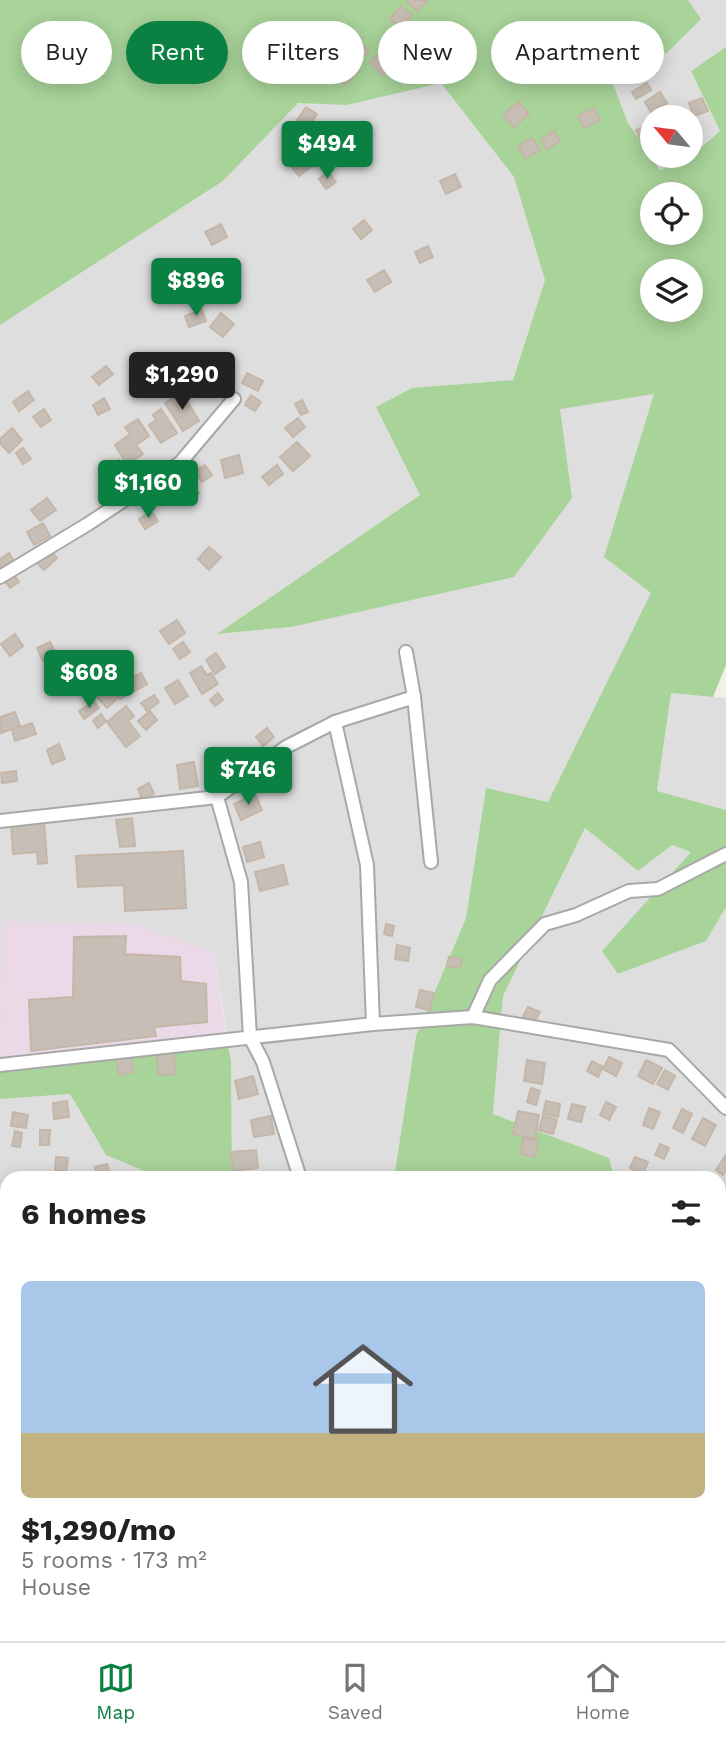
<!DOCTYPE html>
<html lang="en">
<head>
<meta charset="utf-8">
<style>
	body { margin:0; font-family:"Work Sans",sans-serif; background:#f2f2f2; color:#222; height:100vh; display:flex; flex-direction:column; font-size:26px; white-space:nowrap }
	* { box-sizing:border-box; margin:0 }
	p { font-size:23px; color:#767676 }
	.icon { flex:none; width:38px; height:38px; fill:none; stroke:currentColor; stroke-width:2; stroke-linecap:round; stroke-linejoin:round }
	.map { position:relative; flex:1; overflow:hidden }
	.side { position:absolute; left:0px; top:1171px; width:726px; height:471px; display:flex; flex-direction:column; background:#fff; border-radius:21px 21px 0 0; box-shadow:0 4px 18px #0003 }
	.side>* { flex:none }
	.hud { position:absolute; left:21px; top:21px; width:684px; height:63px; display:flex; gap:14px }
	.needle { width:46px; rotate:299deg }
	.buttons { position:absolute; left:640px; top:105px; display:grid; gap:14px }
	.buttons a { display:grid; place-items:center; width:63px; height:63px; border-radius:50%; background:#fff; box-shadow:0 4px 18px #0003; font-size:35px }
	.price { position:absolute; translate:-50% -60px; padding:0 16px; border-radius:7px; background:#0b8043; color:#fff; font-size:23px; line-height:46px; filter:drop-shadow(0 2px 4px #0008) }
	.price::after { content:''; position:absolute; left:50%; top:42px; width:21px; height:16px; margin-left:-10px; background:inherit; clip-path:polygon(0 0,100% 0,50% 100%) }
	.price.selected { background:#222; color:#fff }
	ul { padding:0; list-style:none }
	li { display:grid; align-content:center; gap:14px; height:371px; padding:0 21px }
	li span { display:grid; place-items:center; height:217px; border-radius:10px; color:#555 }
	li>.icon { margin-inline-start:auto }
	span .icon { width:126px; height:126px; fill:#fffc; stroke-width:1 }
	li b { font-size:30px }
	h2 { display:flex; justify-content:space-between; align-items:center; height:84px; padding:0 21px; font-size:30px }
	.chip { padding:0 24px; border-radius:32px; background:#fff; box-shadow:0 4px 18px #0003; font-size:24px; line-height:63px }
	.chip.selected { background:#0b8043; color:#fff }
	.tabs { display:flex; justify-content:space-around; align-items:center; height:98px; border-top:2px solid #e0e0e0; background:#fff; font-size:19px; color:#767676 }
	.tabs a { display:grid; justify-items:center; gap:4px }
	.tabs .selected { color:#0b8043 }
	.map>svg:first-child { display:block }
</style>
</head>
<body>
<div class="map">
<svg width="726" height="1641" viewBox="0 0 726 1641">
	<rect width="100%" height="100%" fill="#f2efe7"/>
	<g fill="#dfdede">
		<path d="M688 0H726V47L691 71 720 131 691 155V117H653V156H689L660 170 628 123 606 68 648 37 667 54 700 19Z"/>
		<path d="M441 82 514 177 545 280 513 380 413 388 376 407 420 495 218 634 291 627 572 498 559 408 655 394 605 557 652 593 548 802 486 789 466 918 416 1036 394 1178H232L231 1061 214 952 3 921 0 1065V325L223 181 298 102 347 105Z"/>
		<path d="M671 693 726 698V810L657 791Z"/>
		<path d="M585 828 638 871 672 845 692 852 618 974 706 941 726 907V1234L719 1228V1178H614L609 1158 493 1115 503 996Z"/>
		<path d="M70 1094 106 1155 161 1178H7V1634L282 1635 272 1641H0V1099Z"/>
		<path d="M376 1634 476 1635 480 1641H366Z"/>
	</g>
	<path fill="#ebd9e7" d="M3 921 133 924 214 952 226 1034 0 1063Z"/>
	<g fill="#a8d399" fill-rule="evenodd">
		<path d="M0 0H688L701 19 666 54 648 37 607 68 628 123 660 170 691 156 720 131 691 71 726 47V665L713 697 671 693 657 791 726 810V907L706 941 618 974 602 951 691 852 672 845 638 871 585 828 503 996 493 1114 609 1158 614 1178H394L416 1036 466 918 486 788 548 802 651 593 604 557 654 394 560 409 572 498 514 577 291 627 217 634 420 495 376 407 412 388 513 380 545 280 514 177 441 83 347 105 298 103 223 181 0 325ZM653 194H691V233H653ZM653 271H691V310H653Z"/>
		<path d="M226 1034 231 1061 232 1178H161L106 1155 70 1094 0 1099V1063Z"/>
		<path d="M719 1228 726 1234V1641H480L476 1635 719 1634Z"/>
		<path d="M282 1635H376L366 1641H273Z"/>
	</g>
	<g fill="#c7beb6" stroke="#c5b6a8" stroke-width="2">
		<path d="M409 0H428L418 11 407 2Z"/>
		<path d="M401 6 412 15 401 28 390 19Z"/>
		<path d="M358 40 369 51 357 63 346 52Z"/>
		<path d="M540 44 546 54 527 65 521 56Z"/>
		<path d="M385 47 397 60 383 75 370 62Z"/>
		<path d="M345 56 359 70 345 85 331 70Z"/>
		<path d="M634 61 642 74 629 83 621 70Z"/>
		<path d="M647 83 651 90 636 99 632 92Z"/>
		<path d="M660 92 667 103 652 114 645 102Z"/>
		<path d="M702 98 708 111 694 116 689 103Z"/>
		<path d="M518 102 529 114 514 127 503 115Z"/>
		<path d="M306 107 317 114 306 130 295 123Z"/>
		<path d="M594 108 600 120 584 128 578 116Z"/>
		<path d="M352 123 359 134 348 141 341 130Z"/>
		<path d="M650 124 653 134 640 139 636 130Z"/>
		<path d="M554 131 560 141 547 150 541 140Z"/>
		<path d="M532 138 540 150 526 158 518 146Z"/>
		<path d="M319 143 329 151 316 166 306 158Z"/>
		<path d="M301 156 310 167 299 176 290 165Z"/>
		<path d="M328 172 336 182 326 189 319 179Z"/>
		<path d="M455 174 461 187 446 194 440 181Z"/>
		<path d="M364 220 372 230 361 239 353 229Z"/>
		<path d="M221 224 227 237 212 245 205 232Z"/>
		<path d="M428 246 433 257 420 263 415 252Z"/>
		<path d="M384 270 391 282 375 292 367 280Z"/>
		<path d="M202 310 206 321 189 327 185 316Z"/>
		<path d="M221 313 234 324 223 337 210 327Z"/>
		<path d="M145 362 155 376 142 387 131 373Z"/>
		<path d="M106 366 113 374 99 385 92 377Z"/>
		<path d="M213 369 220 383 207 390 200 376Z"/>
		<path d="M247 373 263 381 258 391 242 383Z"/>
		<path d="M28 391 34 400 19 411 13 402Z"/>
		<path d="M182 393 199 421 183 431 165 403Z"/>
		<path d="M251 395 261 402 255 411 245 405Z"/>
		<path d="M104 398 110 409 98 415 93 405Z"/>
		<path d="M302 400 308 412 301 415 295 404Z"/>
		<path d="M44 409 51 420 41 427 33 417Z"/>
		<path d="M161 409 177 433 161 443 149 425 156 420 153 415Z"/>
		<path d="M298 418 305 427 293 437 285 428Z"/>
		<path d="M138 419 149 436 136 445 143 454 127 464 115 445 130 434 125 427Z"/>
		<path d="M12 428 22 440 9 453 0 443V439Z"/>
		<path d="M297 442 310 456 293 471 280 457Z"/>
		<path d="M23 448 31 459 23 464 16 453Z"/>
		<path d="M239 455 243 473 225 478 221 460Z"/>
		<path d="M119 460 131 480 114 491 101 471Z"/>
		<path d="M205 465 212 475 202 482 195 471Z"/>
		<path d="M277 465 283 474 269 485 262 477Z"/>
		<path d="M191 484 199 493 185 505 177 496Z"/>
		<path d="M47 498 56 510 40 521 31 510Z"/>
		<path d="M151 511 158 521 145 529 139 519Z"/>
		<path d="M43 523 50 536 34 545 27 532Z"/>
		<path d="M209 547 221 557 209 570 198 559Z"/>
		<path d="M50 550 57 558 44 570 36 562Z"/>
		<path d="M9 553 14 561 0 571V559Z"/>
		<path d="M13 573 19 582 10 588 4 580Z"/>
		<path d="M177 620 185 633 169 644 160 631Z"/>
		<path d="M15 634 23 646 10 656 1 644Z"/>
		<path d="M50 642 56 654 43 661 37 648Z"/>
		<path d="M183 642 190 652 180 659 173 649Z"/>
		<path d="M216 653 225 667 215 674 206 660Z"/>
		<path d="M201 666 207 675 211 673 218 684 202 694 190 673Z"/>
		<path d="M141 673 147 684 120 699 114 688Z"/>
		<path d="M178 680 188 696 175 704 165 688Z"/>
		<path d="M110 688 118 698 107 708 98 698Z"/>
		<path d="M218 693 223 700 215 706 210 700Z"/>
		<path d="M154 695 159 702 147 711 141 703Z"/>
		<path d="M94 701 99 708 84 719 79 711Z"/>
		<path d="M126 706 134 716 128 721 140 736 126 747 106 721 98 728 93 721 101 714 107 722Z"/>
		<path d="M150 711 157 720 146 730 138 721Z"/>
		<path d="M15 712 20 726 1 733 0 717Z"/>
		<path d="M32 723 36 734 15 741 12 730Z"/>
		<path d="M267 728 274 737 263 746 256 737Z"/>
		<path d="M59 744 65 759 52 764 47 750Z"/>
		<path d="M194 762 198 786 180 789 177 765Z"/>
		<path d="M16 771 17 781 2 783 1 773Z"/>
		<path d="M149 783 154 794 142 799 138 789Z"/>
		<path d="M255 794 262 810 241 820 234 804Z"/>
		<path d="M132 818 135 846 120 847 116 820Z"/>
		<path d="M44 819 47 863 38 864 37 852 13 854 11 822Z"/>
		<path d="M260 842 264 857 247 862 243 847Z"/>
		<path d="M183 851 186 908 125 911 124 885 78 887 76 856Z"/>
		<path d="M283 865 288 884 260 891 255 872Z"/>
		<path d="M386 924 394 926 392 936 384 934Z"/>
		<path d="M126 936 125 954 180 957 181 981 206 984 207 1022 154 1027 156 1036 31 1051 29 1000 73 997 74 937Z"/>
		<path d="M397 945 410 948 408 961 395 959Z"/>
		<path d="M449 957 462 959 460 968 447 966Z"/>
		<path d="M420 990 434 993 430 1010 416 1007Z"/>
		<path d="M528 1007 540 1012 534 1023 522 1018Z"/>
		<path d="M174 1052 175 1074 158 1075 157 1053Z"/>
		<path d="M131 1056 133 1072 119 1075 116 1058Z"/>
		<path d="M609 1057 622 1063 616 1076 603 1069Z"/>
		<path d="M527 1060 545 1063 542 1084 524 1081Z"/>
		<path d="M646 1060 662 1068 653 1084 638 1076Z"/>
		<path d="M592 1061 603 1067 598 1077 587 1071Z"/>
		<path d="M665 1070 675 1076 668 1090 657 1084Z"/>
		<path d="M253 1076 258 1094 239 1099 235 1081Z"/>
		<path d="M531 1088 540 1091 536 1105 527 1102Z"/>
		<path d="M67 1101 69 1117 54 1119 53 1103Z"/>
		<path d="M546 1101 560 1104 558 1117 543 1114Z"/>
		<path d="M606 1102 616 1107 609 1120 600 1115Z"/>
		<path d="M572 1104 585 1107 581 1122 568 1119Z"/>
		<path d="M649 1108 660 1112 653 1129 643 1125Z"/>
		<path d="M682 1109 692 1114 683 1133 673 1128Z"/>
		<path d="M518 1111 539 1115 535 1139 513 1134Z"/>
		<path d="M13 1112 28 1115 26 1128 11 1126Z"/>
		<path d="M271 1116 274 1134 254 1137 251 1120Z"/>
		<path d="M543 1116 557 1120 553 1134 539 1130Z"/>
		<path d="M703 1118 716 1125 705 1146 692 1139Z"/>
		<path d="M40 1130H50L49 1145H40Z"/>
		<path d="M15 1131 22 1133 20 1147 12 1146Z"/>
		<path d="M523 1138 538 1141 535 1157 521 1154Z"/>
		<path d="M660 1144 669 1148 664 1159 655 1155Z"/>
		<path d="M256 1150 258 1168 233 1171 231 1152Z"/>
		<path d="M725 1156 726 1170 723 1175 716 1170Z"/>
		<path d="M56 1157 68 1158 66 1172 55 1171Z"/>
		<path d="M635 1157 648 1162 643 1174 630 1168Z"/>
		<path d="M107 1164 111 1178H97L95 1167Z"/>
	</g>
	<g fill="none" stroke-linecap="round" stroke-linejoin="round">
		<defs>
			<g id="minor">
				<path d="M0 577 88 524 180 463 234 399"/>
				<path d="M406 652 414 697 431 862"/>
				<path d="M335 722 367 865 373 1024"/>
				<path d="M217 797 241 882 250 1037 263 1062 300 1178"/>
				<path d="M0 821 217 797 286 747 335 722 414 697"/>
				<path d="M473 1017 490 980 545 924 576 915 629 891 658 889 726 854"/>
				<path d="M0 1065 373 1024 473 1017 669 1050 726 1108"/>
				<path d="M0 1630 4 1641"/>
				<path d="M373 1641 382 1634"/>
			</g>
			<g id="secondary">
				<path d="M0 1294 7 1335"/>
				<path d="M98 1634 100 1641"/>
			</g>
		</defs>
		<use href="#minor" stroke="#a8a8a8" stroke-width="16"/>
		<use href="#secondary" stroke="#6c8000" stroke-width="21"/>
		<use href="#minor" stroke="#fff" stroke-width="12"/>
		<use href="#secondary" stroke="#f7fdb9" stroke-width="18"/>
	</g>
</svg>
<div class="buttons">
<a><svg class="needle" viewBox="-14 -14 28 28"><path d="M0-13l5 13h-10z" fill="#e53935"/><path d="M0 13l5-13h-10z" fill="#767676"/></svg></a>
<a><svg class="icon" aria-label="locate" viewBox="0 0 24 24"><circle cx="12" cy="12" r="6"/><path d="M12 2v4M12 18v4M2 12h4M18 12h4"/></svg></a>
<a><svg class="icon" aria-label="layers" viewBox="0 0 24 24"><path d="M12 4l9 5-9 5-9-5zM3 14l9 5 9-5"/></svg></a>
</div>
<b class="price" style="left:327px;top:181px">$494</b>
<b class="price" style="left:196px;top:318px">$896</b>
<b class="price selected" style="left:182px;top:412px">$1,290</b>
<b class="price" style="left:148px;top:520px">$1,160</b>
<b class="price" style="left:89px;top:710px">$608</b>
<b class="price" style="left:248px;top:807px">$746</b>
<div class="hud">
<a class="chip">Buy</a>
<a class="chip selected">Rent</a>
<a class="chip">Filters</a>
<a class="chip">New</a>
<a class="chip">Apartment</a>
</div>
<section class="side">
<h2>6 homes<svg class="icon" aria-label="filters" viewBox="0 0 24 24"><path d="M4 7h16M4 17h16"/><circle cx="9" cy="7" r="2"/><circle cx="15" cy="17" r="2"/></svg></h2>
<ul>
<li><span style="background:linear-gradient(#a9c7e8 70%,#c2b280 0)"><svg class="icon" aria-label="home" viewBox="0 0 24 24"><path d="M3 11l9-7 9 7M6 9v11h12V9"/></svg></span><div><b>$1,290/mo</b><p>5 rooms · 173 m²</p><p>House</p></div></li>
</ul>
</section>
</div>
<nav class="tabs">
<a class="selected"><svg class="icon" aria-label="map" viewBox="0 0 24 24"><path d="M3 6l6-2 6 2 6-2v14l-6 2-6-2-6 2zM9 4v14M15 6v14"/></svg>Map</a>
<a><svg class="icon" aria-label="saved" viewBox="0 0 24 24"><path d="M7 4h10v16l-5-4-5 4z"/></svg>Saved</a>
<a><svg class="icon" aria-label="home" viewBox="0 0 24 24"><path d="M3 11l9-7 9 7M6 9v11h12V9"/></svg>Home</a>
</nav>
</body>
</html>
